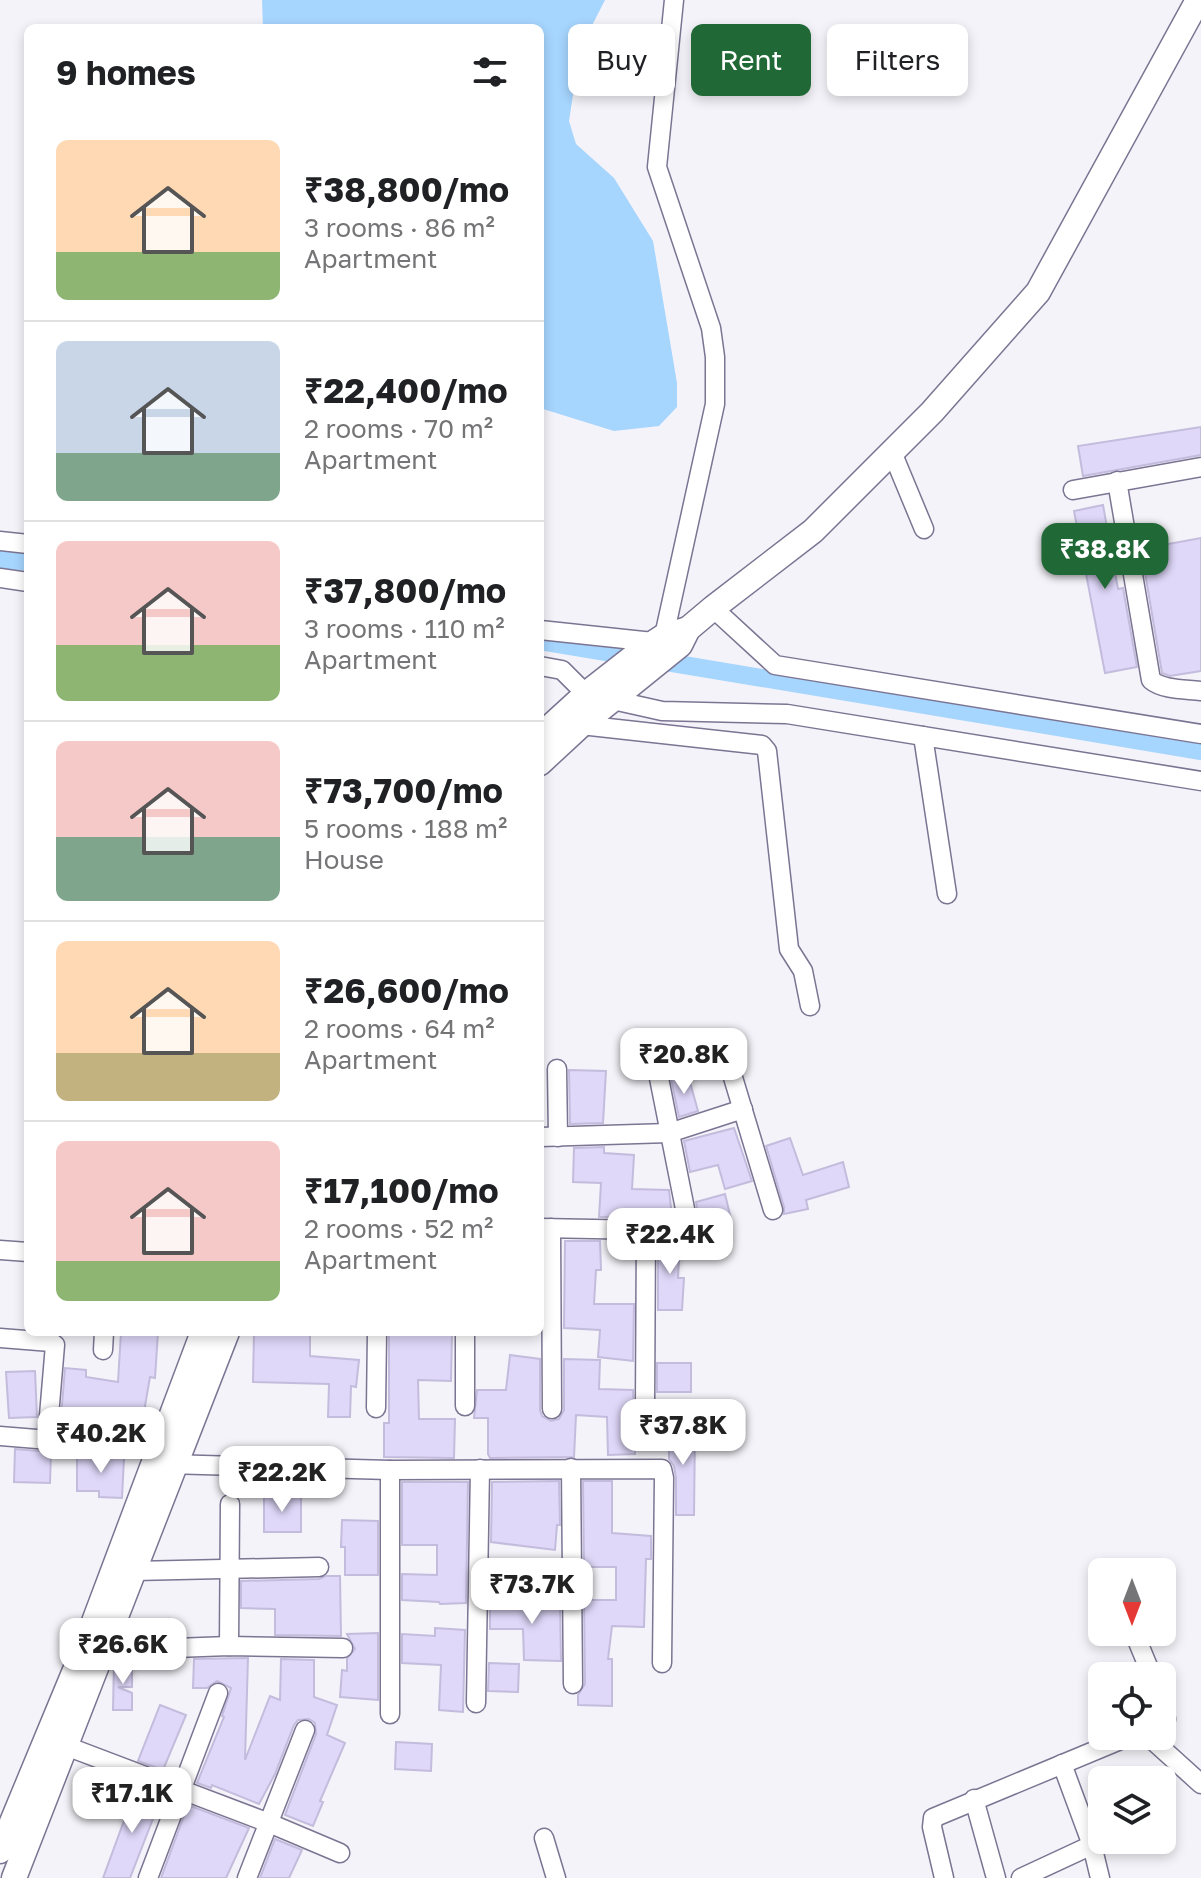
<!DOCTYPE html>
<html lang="en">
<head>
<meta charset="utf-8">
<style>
	body { margin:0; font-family:"Golos Text",sans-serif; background:#f6f6f6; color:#202124; height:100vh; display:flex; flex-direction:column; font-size:30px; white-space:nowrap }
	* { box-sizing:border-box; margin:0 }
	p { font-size:26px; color:#757577 }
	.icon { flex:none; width:44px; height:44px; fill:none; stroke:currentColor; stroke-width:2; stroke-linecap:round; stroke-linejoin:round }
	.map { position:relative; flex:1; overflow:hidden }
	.drawer { position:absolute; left:24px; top:24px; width:520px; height:1312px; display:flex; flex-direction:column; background:#fff; border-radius:12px; box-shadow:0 4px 12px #0003 }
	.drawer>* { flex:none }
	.banner { position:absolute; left:568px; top:24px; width:512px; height:72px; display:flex; gap:16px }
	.needle { width:52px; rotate:180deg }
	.controls { position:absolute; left:1088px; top:1558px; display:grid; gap:16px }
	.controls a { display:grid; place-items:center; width:88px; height:88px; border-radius:12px; background:#fff; box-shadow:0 4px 12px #0003; font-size:40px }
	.price { position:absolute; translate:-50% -68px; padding:0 18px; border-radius:16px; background:#fff; color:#222; font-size:26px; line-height:52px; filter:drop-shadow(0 2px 4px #0008) }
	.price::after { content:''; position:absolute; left:50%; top:48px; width:24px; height:18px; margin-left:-12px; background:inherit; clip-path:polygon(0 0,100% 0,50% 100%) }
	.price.on { background:#206936; color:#fff }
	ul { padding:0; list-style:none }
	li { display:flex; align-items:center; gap:24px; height:200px; padding:0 32px }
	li+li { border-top:2px solid #e0e0e0 }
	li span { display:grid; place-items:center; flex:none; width:224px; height:160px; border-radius:12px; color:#555 }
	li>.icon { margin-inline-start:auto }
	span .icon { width:96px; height:96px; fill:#fffc; stroke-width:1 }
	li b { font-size:34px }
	h2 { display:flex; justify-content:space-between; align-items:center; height:96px; padding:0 32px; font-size:34px }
	.pill { padding:0 28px; border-radius:12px; background:#fff; box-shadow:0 4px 12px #0003; font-size:28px; line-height:72px }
	.pill.on { background:#206936; color:#fff }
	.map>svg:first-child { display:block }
</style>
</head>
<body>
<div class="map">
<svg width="1201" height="1878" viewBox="0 0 1201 1878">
	<rect width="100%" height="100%" fill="#f4f3f9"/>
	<path fill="#a6d5fe" d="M262 0H605L580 49 569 121 576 144 614 178 653 241 677 383V407L659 426 614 431 540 408V28H263Z"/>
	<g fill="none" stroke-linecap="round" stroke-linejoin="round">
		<g stroke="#a6d5fe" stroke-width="18">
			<path d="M0 559 28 562"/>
			<path d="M540 641 1201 751"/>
		</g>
	</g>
	<g fill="#dfd8f9" stroke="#c3bcdc" stroke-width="2">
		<path d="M1201 427V455L1083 476 1078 446Z"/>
		<path d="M1103 505 1118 589 1123 588 1137 667 1105 673 1074 511Z"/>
		<path d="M1201 538V671L1170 676 1162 673 1141 549Z"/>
		<path d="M569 1070 606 1071 603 1123 570 1124Z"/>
		<path d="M688 1075 698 1111 679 1117 671 1079Z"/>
		<path d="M734 1128 752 1181 725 1189 718 1165 690 1172 684 1141Z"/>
		<path d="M790 1138 803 1175 843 1162 849 1187 806 1200 808 1209 784 1214V1207L766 1146Z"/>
		<path d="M604 1147V1153L634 1155 632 1189 669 1190 672 1216 599 1217 601 1183 573 1182 574 1148Z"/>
		<path d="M725 1194 731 1219 700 1226 696 1202Z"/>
		<path d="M673 1240 680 1241 678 1278H684L682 1310H658V1241Z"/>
		<path d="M565 1241H600L601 1270H596L594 1304H634L633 1361 598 1357 600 1330 564 1328Z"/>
		<path d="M121 1332H158L155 1378 150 1377 140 1435 60 1429 65 1368 86 1370V1377L118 1382Z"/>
		<path d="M254 1332H310V1356L359 1360 356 1387 351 1386 350 1417H328L329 1384 253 1382Z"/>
		<path d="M389 1332 452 1333 451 1381 418 1380 419 1419H455L454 1458 384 1457V1423H389Z"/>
		<path d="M510 1355 540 1359V1410L542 1416 551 1421 559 1419 564 1410V1359L600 1360 599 1389 633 1390 635 1454 608 1455 607 1417 576 1415 574 1457 490 1458 488 1454V1418H474L477 1390H506Z"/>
		<rect x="657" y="1363" width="34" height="29"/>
		<path d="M35 1371 37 1417 9 1418 6 1372Z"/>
		<path d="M669 1427 695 1428 694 1515H676V1478L674 1466 669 1459Z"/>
		<path d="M15 1449 51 1452 50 1483 14 1482Z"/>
		<path d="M77 1454 124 1458 122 1498 99 1497V1491H77Z"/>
		<path d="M559 1481 560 1525H557L555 1550 491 1542 492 1482Z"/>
		<path d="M583 1481H612V1533L651 1536V1559H646L644 1627 612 1626 608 1659H612V1706L578 1705V1695L585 1684 584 1600H616V1567H584Z"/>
		<path d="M402 1482H468L466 1603 440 1604 439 1602 402 1600V1574L437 1575V1545H402Z"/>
		<rect x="264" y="1495" width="37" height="37"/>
		<path d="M342 1520 378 1521V1575H345V1547H341Z"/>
		<path d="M326 1576H340L341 1636 275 1635V1609L241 1608V1581L319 1579Z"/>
		<path d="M526 1597 560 1601 561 1661 524 1660 523 1629H490V1601H526Z"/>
		<path d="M435 1628 465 1630 463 1712 439 1710 441 1665 402 1663V1634L435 1636Z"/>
		<path d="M378 1633V1700L340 1697 342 1670 347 1671V1659L355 1649 347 1634Z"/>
		<path d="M248 1658 245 1760 270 1696 280 1700 281 1659 314 1660V1697L337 1705 327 1735 345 1743 320 1801 323 1802 313 1826 285 1815 316 1734 315 1723 309 1719 298 1720 294 1725 275 1774 259 1804 212 1785 211 1788 197 1783 224 1717 222 1716 231 1688 217 1681 207 1688H193L194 1659Z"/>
		<path d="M114 1662H132V1687H118L132 1693V1710H113Z"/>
		<path d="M489 1663 519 1664 518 1692 488 1691Z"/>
		<path d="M160 1705 186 1715 163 1770 138 1761Z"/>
		<path d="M396 1742 432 1744 431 1771 395 1769Z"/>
		<path d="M136 1788 161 1798 130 1878H103Z"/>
		<path d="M188 1805 249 1828 226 1878H161Z"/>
		<path d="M275 1839 302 1850 289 1878H260Z"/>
	</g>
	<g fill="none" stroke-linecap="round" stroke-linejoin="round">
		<defs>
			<g id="minor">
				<path d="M892 452 924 529"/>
				<path d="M1117 481 1151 680C1163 690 1185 689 1201 691"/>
				<path d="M1073 490 1201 467"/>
				<path d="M0 541 28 544"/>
				<path d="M0 578 28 582"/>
				<path d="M713 608 775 665 1201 734"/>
				<path d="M540 630 653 642"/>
				<path d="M664 636 715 404V357L711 328 657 167 674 0"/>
				<path d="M540 666 562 670 586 694 662 711 787 714 1201 781"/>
				<path d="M581 725 762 745 767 751 789 949 803 971 810 1006"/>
				<path d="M923 736 947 894"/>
				<path d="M725 1051 773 1210"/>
				<path d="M557 1069 558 1137"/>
				<path d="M540 1137 669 1133 743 1109"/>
				<path d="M540 1228 646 1230 684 1227 688 1224 657 1068"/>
				<path d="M551 1228 552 1409"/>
				<path d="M0 1250 28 1252"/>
				<path d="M465 1332V1406"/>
				<path d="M0 1338 51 1342 55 1345 47 1439"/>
				<path d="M103 1350 104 1332"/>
				<path d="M645 1406 646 1230"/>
				<path d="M376 1408 377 1332"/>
				<path d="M0 1436 159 1449"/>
				<path d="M167 1464 390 1470 662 1469 664 1478 662 1663"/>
				<path d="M571 1468 573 1684"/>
				<path d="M134 1571 319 1567"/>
				<path d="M1135 1635 1152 1676"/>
				<path d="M229 1646 230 1504"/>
				<path d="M94 1651 229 1646 343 1648"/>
				<path d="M1162 1701 1166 1719 1162 1723"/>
				<path d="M476 1703 480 1469"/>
				<path d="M390 1714V1470"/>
				<path d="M1148 1736 1201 1784"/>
				<path d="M66 1746 269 1823 340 1853"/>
				<path d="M1062 1764 1092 1845 1100 1878"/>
				<path d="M974 1799 996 1878"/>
				<path d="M544 1838 556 1878"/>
				<path d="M148 1878 218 1693"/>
				<path d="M247 1878 305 1730"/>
				<path d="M944 1878 932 1827 933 1818 1130 1736"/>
				<path d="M1021 1878 1092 1845"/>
			</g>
			<g id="major">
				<path d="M540 736 586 694 641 651 664 636 688 629"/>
				<path d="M540 763 581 725 680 645 688 629 713 608 813 531 932 412 1038 292 1198 0"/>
				<path d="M0 1851 83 1651 203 1332"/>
				<path d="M14 1878 227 1332"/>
			</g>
		</defs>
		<use href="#minor" stroke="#7b7492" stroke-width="21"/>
		<use href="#major" stroke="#7b7492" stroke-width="27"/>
		<use href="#minor" stroke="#fff" stroke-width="18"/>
		<use href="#major" stroke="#fff" stroke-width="24"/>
	</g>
</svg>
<div class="controls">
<a><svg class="needle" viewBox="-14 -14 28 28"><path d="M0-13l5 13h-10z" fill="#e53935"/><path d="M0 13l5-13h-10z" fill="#757577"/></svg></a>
<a><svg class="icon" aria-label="locate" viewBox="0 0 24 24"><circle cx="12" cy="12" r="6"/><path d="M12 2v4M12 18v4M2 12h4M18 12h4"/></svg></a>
<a><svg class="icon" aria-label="layers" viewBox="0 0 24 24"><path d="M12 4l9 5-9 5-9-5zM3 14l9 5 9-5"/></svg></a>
</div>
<b class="price on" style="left:1105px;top:591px">₹38.8K</b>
<b class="price" style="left:684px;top:1096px">₹20.8K</b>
<b class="price" style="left:670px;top:1276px">₹22.4K</b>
<b class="price" style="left:683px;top:1467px">₹37.8K</b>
<b class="price" style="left:101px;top:1475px">₹40.2K</b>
<b class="price" style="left:282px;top:1514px">₹22.2K</b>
<b class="price" style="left:532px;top:1626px">₹73.7K</b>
<b class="price" style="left:123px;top:1686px">₹26.6K</b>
<b class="price" style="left:132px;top:1835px">₹17.1K</b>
<div class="banner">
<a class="pill">Buy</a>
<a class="pill on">Rent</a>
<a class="pill">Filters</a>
</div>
<section class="drawer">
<h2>9 homes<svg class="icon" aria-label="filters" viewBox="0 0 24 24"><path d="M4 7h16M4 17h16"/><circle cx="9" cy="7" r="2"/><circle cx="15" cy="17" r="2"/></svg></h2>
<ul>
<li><span style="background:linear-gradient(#ffd9b3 70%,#8fb573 0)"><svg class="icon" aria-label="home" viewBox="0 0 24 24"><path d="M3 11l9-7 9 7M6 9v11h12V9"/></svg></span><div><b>₹38,800/mo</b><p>3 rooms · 86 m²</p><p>Apartment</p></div></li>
<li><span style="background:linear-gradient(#c9d6e8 70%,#7fa58c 0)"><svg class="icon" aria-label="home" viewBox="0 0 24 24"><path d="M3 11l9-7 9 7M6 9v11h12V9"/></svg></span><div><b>₹22,400/mo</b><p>2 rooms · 70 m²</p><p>Apartment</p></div></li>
<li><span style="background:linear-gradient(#f6c9c9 65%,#8fb573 0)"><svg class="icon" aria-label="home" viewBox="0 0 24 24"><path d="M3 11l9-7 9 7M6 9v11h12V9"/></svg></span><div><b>₹37,800/mo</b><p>3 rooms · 110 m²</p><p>Apartment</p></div></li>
<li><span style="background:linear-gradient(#f6c9c9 60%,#7fa58c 0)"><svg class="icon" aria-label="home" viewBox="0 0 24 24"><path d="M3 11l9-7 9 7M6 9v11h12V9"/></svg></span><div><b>₹73,700/mo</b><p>5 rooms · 188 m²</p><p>House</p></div></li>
<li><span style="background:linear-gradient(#ffd9b3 70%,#c2b280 0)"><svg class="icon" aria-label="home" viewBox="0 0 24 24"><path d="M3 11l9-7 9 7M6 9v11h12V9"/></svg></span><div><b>₹26,600/mo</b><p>2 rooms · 64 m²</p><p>Apartment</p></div></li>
<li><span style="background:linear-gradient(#f6c9c9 75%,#8fb573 0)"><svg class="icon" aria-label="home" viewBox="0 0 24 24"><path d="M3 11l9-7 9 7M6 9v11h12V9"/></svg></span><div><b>₹17,100/mo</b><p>2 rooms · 52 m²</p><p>Apartment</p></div></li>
</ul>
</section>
</div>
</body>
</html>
